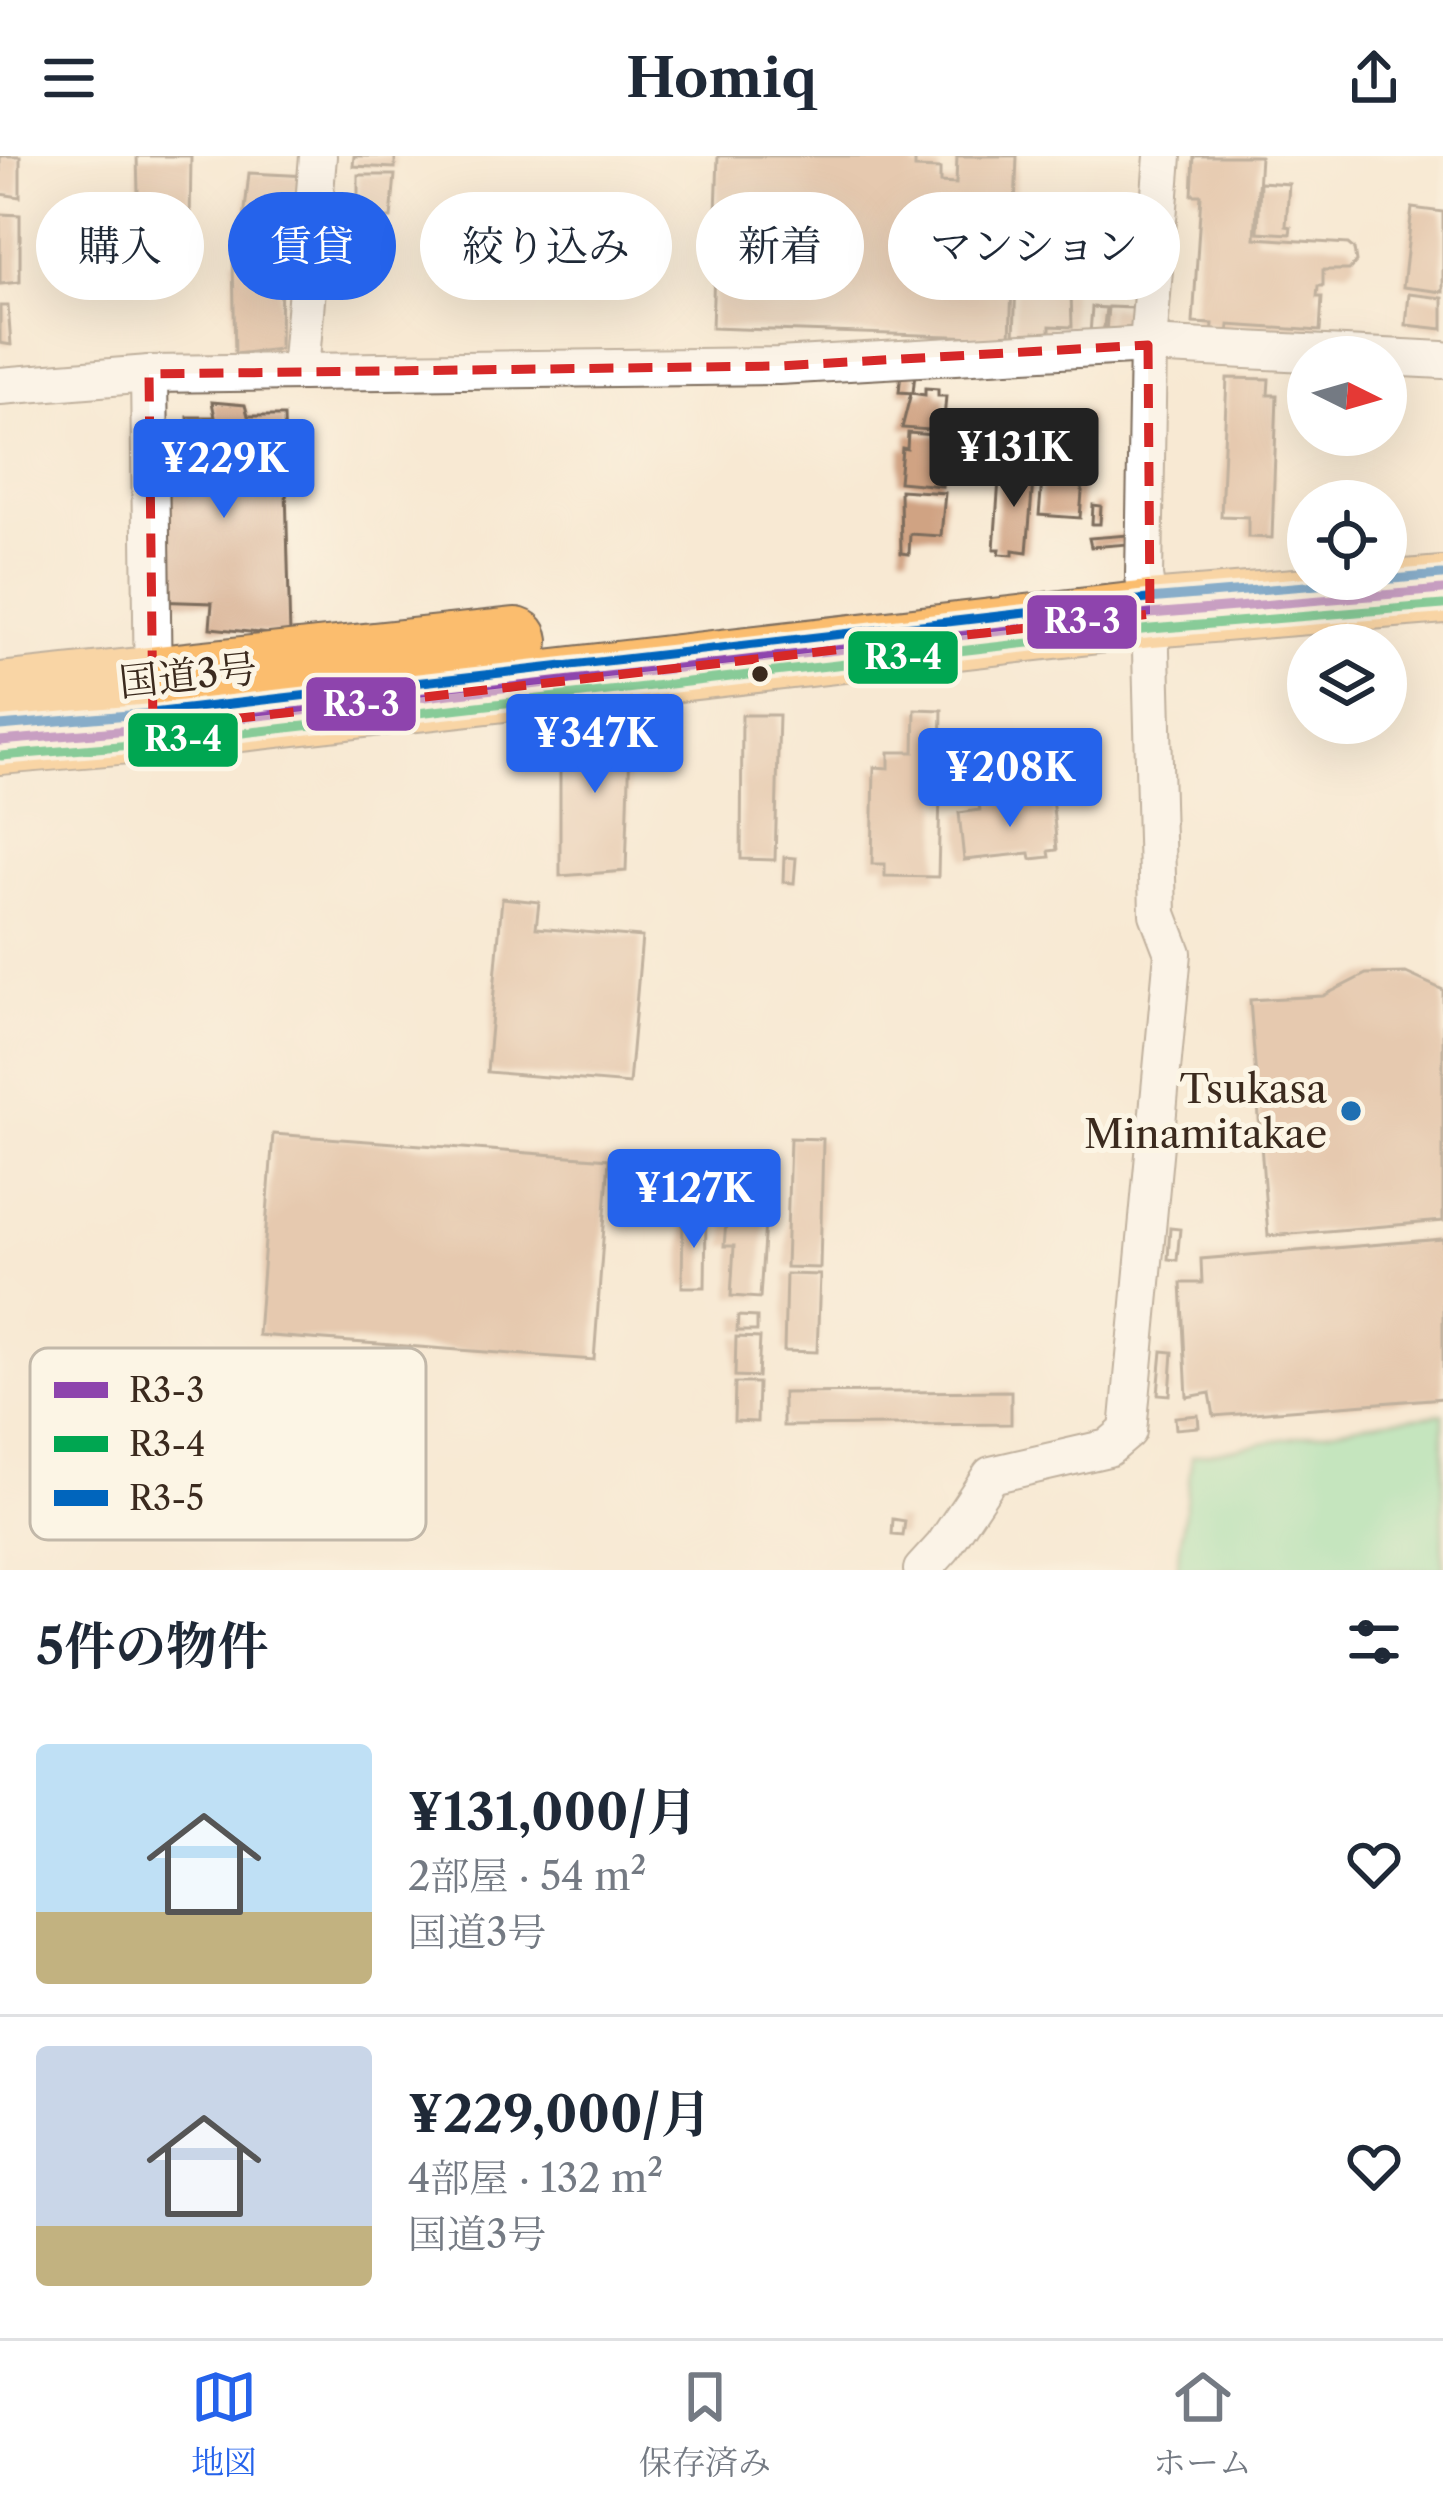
<!DOCTYPE html>
<html lang="ja">
<head>
<meta charset="utf-8">
<style>
	body { margin:0; font-family:"Libre Caslon Text","Noto Serif JP",serif; background:#f2f2f3; color:#1f2937; height:100vh; display:flex; flex-direction:column; font-size:45px; white-space:nowrap }
	* { box-sizing:border-box; margin:0 }
	p { font-size:39px; color:#747a83 }
	.icon { flex:none; width:66px; height:66px; fill:none; stroke:currentColor; stroke-width:2; stroke-linecap:round; stroke-linejoin:round }
	.map { position:relative; height:1414px; overflow:hidden }
	.sheet { display:flex; flex-direction:column; background:#fff; flex:1 }
	.sheet>* { flex:none }
	.hud { position:absolute; left:36px; top:36px; width:1371px; height:108px; display:flex; gap:24px }
	.needle { width:78px; rotate:95deg }
	.fabs { position:absolute; left:1287px; top:180px; display:grid; gap:24px }
	.fabs a { display:grid; place-items:center; width:120px; height:120px; border-radius:50%; background:#fff; box-shadow:0 12px 48px #0002; font-size:60px }
	.price { position:absolute; translate:-50% -102px; padding:0 27px; border-radius:12px; background:#2563eb; color:#fff; font-size:39px; line-height:78px; filter:drop-shadow(0 3px 6px #0008) }
	.price::after { content:''; position:absolute; left:50%; top:72px; width:36px; height:27px; margin-left:-18px; background:inherit; clip-path:polygon(0 0,100% 0,50% 100%) }
	.price.selected { background:#222; color:#fff }
	ul { padding:0; list-style:none }
	li { display:flex; align-items:center; gap:36px; height:300px; padding:0 36px }
	li+li { border-top:3px solid #e0e1e3 }
	li span { display:grid; place-items:center; flex:none; width:336px; height:240px; border-radius:12px; color:#555 }
	li>.icon { margin-inline-start:auto }
	span .icon { width:144px; height:144px; fill:#fffc; stroke-width:1 }
	li b { font-size:51px }
	h2 { display:flex; justify-content:space-between; align-items:center; height:144px; padding:0 36px; font-size:51px }
	.chip { padding:0 42px; border-radius:54px; background:#fff; box-shadow:0 12px 48px #0002; font-size:42px; line-height:108px }
	.chip.selected { background:#2563eb; color:#fff }
	header { display:flex; justify-content:space-between; align-items:center; height:156px; padding:0 36px; background:#fff; font-size:54px; font-weight:800 }
	.dock { display:flex; justify-content:space-around; align-items:center; height:168px; border-top:3px solid #e0e1e3; background:#fff; font-size:33px; color:#747a83 }
	.dock a { display:grid; justify-items:center; gap:6px }
	.dock .selected { color:#2563eb }
	.map>svg:first-child { display:block }
</style>
</head>
<body>
<header><svg class="icon" aria-label="menu" viewBox="0 0 24 24"><path d="M4 6h16M4 12h16M4 18h16"/></svg>Homiq<svg class="icon" aria-label="share" viewBox="0 0 24 24"><path d="M12 15V3M7 8l5-5 5 5M5 13v7h14v-7"/></svg></header>
<div class="map">
<svg width="1443" height="1414" viewBox="0 0 1443 1414">
	<rect width="100%" height="100%" fill="#fcf5e5"/>
	<filter id="ink" filterUnits="userSpaceOnUse"><feTurbulence type="fractalNoise" baseFrequency=".00833" numOctaves="2"/><feDisplacementMap in="SourceGraphic" scale="24" xChannelSelector="R" yChannelSelector="G"/><feConvolveMatrix kernelMatrix="1 2 1 2 8 2 1 2 1" color-interpolation-filters="sRGB"/></filter>
	<filter id="wash" filterUnits="userSpaceOnUse"><feTurbulence type="fractalNoise" baseFrequency=".004" numOctaves="4" result="noise"/><feDisplacementMap in="SourceGraphic" scale="48" xChannelSelector="R" yChannelSelector="G"/><feGaussianBlur stdDeviation="2.7" result="paint"/><feColorMatrix in="noise" values="0 0 0 0 0 0 0 0 0 0 0 0 0 0 0 0 0 1.4 0 .05"/><feComposite in="paint" operator="in"/></filter>
	<g filter="url(#wash)">
		<rect width="100%" height="100%" fill="#f8e9d3"/>
		<path fill="#88e0a5" stroke="#628562" stroke-width="3" d="M1443 1258V1414H1177L1192 1300 1385 1264Z"/>
		<g id="blocks">
			<g fill="#d0a383">
				<path d="M0 0H20V41L0 38Z"/>
				<path d="M137 0H191L190 69 139 71Z"/>
				<path d="M354 0H395V12L353 10Z"/>
				<path d="M718 0H915V12L940 13V27L956 28 957 0H1017L1010 182 712 172Z"/>
				<path d="M1194 0H1260L1255 82 1348 88 1354 93 1356 106 1349 114H1323V130H1318L1317 141H1322L1320 175 1229 169 1228 182 1212 181 1213 168 1193 167 1201 39H1192Z"/>
				<path d="M249 17 308 20 304 81 242 83Z"/>
				<path d="M358 19H395L391 62H341V44L358 39Z"/>
				<path d="M1260 26 1289 28 1286 70 1291 71 1290 78 1258 76Z"/>
				<path d="M1412 52 1443 56V136L1403 131Z"/>
				<path d="M0 58 20 59V126L0 128Z"/>
				<path d="M607 77V139H510V78Z"/>
				<path d="M1017 97 1070 99 1072 171 1050 170V177L1034 176V182L1014 181Z"/>
				<path d="M233 103H281L280 193 235 198Z"/>
				<path d="M1409 138 1443 142V173L1406 169Z"/>
				<path d="M0 150H8L11 189 0 187Z"/>
				<path d="M1092 151 1106 152 1103 179 1090 178Z"/>
				<path d="M1108 151 1133 152 1131 179 1106 177Z"/>
				<path d="M901 215 915 217 913 237 899 236Z"/>
				<path d="M1227 222 1269 223 1268 239H1277L1272 382 1248 381V361L1221 360Z"/>
				<path d="M925 232 938 233V240H946L943 275 902 272 911 237 925 239Z"/>
				<path d="M212 246 245 249 248 260H284L290 480 210 472 212 447 152 445 149 291 189 287 188 261H215Z"/>
				<path d="M1047 255 1088 259 1080 362 1039 359 1043 313 1057 314 1058 296 1044 299Z"/>
				<path d="M908 277 946 280 942 330 899 326 902 292 907 293Z"/>
				<path d="M1000 310 1034 313 1027 396 1013 394V399L999 398 1000 393H994Z"/>
				<path d="M900 334 945 337 941 380 910 378 909 398 901 397Z"/>
				<path d="M1093 349 1101 350 1100 368H1092Z"/>
				<path d="M1128 379 1129 388 1091 391 1089 382Z"/>
				<path d="M915 553 942 554 938 721 885 720V708H872L874 611 889 612V596H914Z"/>
				<path d="M631 558 626 715 560 720V570Z"/>
				<path d="M742 559H779L775 704 741 703Z"/>
				<path d="M1052 641 1057 694 1049 695 1050 701 1031 703 1030 697 964 704 959 657 980 654 979 649Z"/>
				<path d="M784 701 796 702 794 727 783 726Z"/>
				<path d="M502 742 539 746 536 772 642 781 629 928 487 916Z"/>
				<path d="M1406 817 1443 834V1065L1268 1080 1250 844 1323 840 1366 818Z"/>
				<path d="M273 978 609 1003 594 1204 258 1179Z"/>
				<path d="M790 982 823 983 820 1112 786 1111Z"/>
				<path d="M683 1059 706 1060 705 1131H682Z"/>
				<path d="M735 1064 765 1066 760 1142 731 1140 734 1090H724L726 1066Z"/>
				<path d="M1170 1072 1180 1073 1177 1104 1168 1103Z"/>
				<path d="M1443 1083V1242L1214 1260 1210 1237 1187 1241 1181 1127H1202L1201 1103Z"/>
				<path d="M786 1118 820 1119 817 1196 784 1195Z"/>
				<path d="M738 1160 757 1161V1175H737Z"/>
				<path d="M736 1181 760 1182 758 1221 735 1220Z"/>
				<path d="M1162 1195 1173 1196 1170 1239 1158 1238Z"/>
				<path d="M735 1227H758L757 1266 734 1265Z"/>
				<path d="M1011 1235V1268L783 1270V1237Z"/>
				<path d="M1198 1259 1199 1271 1176 1273 1175 1261Z"/>
				<path d="M893 1363 905 1365 903 1380 892 1379Z"/>
			</g>
		</g>
	</g>
	<g filter="url(#ink)">
		<use href="#blocks" fill-opacity="0" stroke="#7d6d5d" stroke-width="3"/>
		<g fill="none" stroke-linecap="round" stroke-linejoin="round">
			<defs>
				<g id="street">
					<path d="M300 216 318 0"/>
					<path d="M149 218 153 539"/>
					<path d="M0 230 149 218 778 210 1148 189 1443 204"/>
					<path d="M922 1414 943 1391 991 1319 1108 1292 1128 1275 1173 797 1158 758 1150 458 1144 420 1148 189 1163 0"/>
				</g>
				<g id="highway">
					<path d="M0 540 515 485"/>
					<path d="M0 585 153 572 1150 458 1443 434"/>
				</g>
			</defs>
			<use href="#street" stroke="#7d6d5d" stroke-width="40"/>
			<use href="#highway" stroke="#7d6d5d" stroke-width="70"/>
			<use href="#street" stroke="#fff" stroke-width="36"/>
			<use href="#highway" stroke="#fbbd6e" stroke-width="66"/>
			<defs>
				<path id="bus-1" d="M0 585 153 572 1150 458 1443 434"/>
				<path id="bus-2" d="M1 600 155 587 1151 473 1443 449"/>
				<path id="bus-3" d="M0 570 152 557 1148 443 1442 419"/>
			</defs>
			<use href="#bus-1" stroke="#fcf5e5" stroke-width="18"/>
			<use href="#bus-2" stroke="#fcf5e5" stroke-width="18"/>
			<use href="#bus-3" stroke="#fcf5e5" stroke-width="18"/>
			<use href="#bus-1" stroke="#8e44ad" stroke-width="9"/>
			<use href="#bus-2" stroke="#00a651" stroke-width="9"/>
			<use href="#bus-3" stroke="#0065bd" stroke-width="9"/>
		</g>
	</g>
	<path d="M0 0H1443V1414H0ZM1148 189 1150 458 153 572 149 218 778 210Z" fill="#f8e9d3" fill-opacity=".55" fill-rule="evenodd"/>
	<path fill="none" stroke="#d62828" stroke-width="9" stroke-dasharray="24 15" stroke-linejoin="round" d="M1148 189 1150 458 153 572 149 218 778 210Z"/>
	<circle fill="#3b2a1e" stroke="#fcf5e5" stroke-width="4.5" cx="760" cy="518" r="10"/>
	<circle fill="#1f6fb2" stroke="#fcf5e5" stroke-width="4.5" cx="1351" cy="955" r="12"/>
	<g text-anchor="middle" dominant-baseline="central" stroke-width="10" stroke-linejoin="round" paint-order="stroke">
		<g font-size="39" fill="#3b2a1e" stroke="#fcf5e5">
			<text transform="translate(188 519) rotate(-6)">国道3号</text>
		</g>
		<g font-size="39" fill="#3b2a1e" stroke="#fcf5e5" text-anchor="end">
			<text x="1327" y="933">Tsukasa<tspan x="1327" dy="45">Minamitakae</tspan></text>
		</g>
	</g>
	<rect x="30" y="1192" width="396" height="192" rx="18" fill="#fcf5e5" stroke="#c2b8a9" stroke-width="3"/>
	<rect x="54" y="1226" width="54" height="16" fill="#8e44ad"/>
	<rect x="54" y="1280" width="54" height="16" fill="#00a651"/>
	<rect x="54" y="1334" width="54" height="16" fill="#0065bd"/>
	<g font-size="33" fill="#3b2a1e">
		<text x="129" y="1246">R3-3</text>
		<text x="129" y="1300">R3-4</text>
		<text x="129" y="1354">R3-5</text>
	</g>
	<g stroke="#fcf5e5" stroke-width="4.5">
		<rect x="1025" y="437" width="114" height="58" rx="12" fill="#8e44ad"/>
		<rect x="846" y="473" width="114" height="57" rx="12" fill="#00a651"/>
		<rect x="304" y="519" width="114" height="58" rx="12" fill="#8e44ad"/>
		<rect x="126" y="555" width="114" height="58" rx="12" fill="#00a651"/>
	</g>
	<g font-size="33" text-anchor="middle" font-weight="bold" fill="#fff">
		<text x="1082" y="477">R3-3</text>
		<text x="903" y="513">R3-4</text>
		<text x="361" y="560">R3-3</text>
		<text x="183" y="595">R3-4</text>
	</g>
</svg>
<div class="fabs">
<a><svg class="needle" viewBox="-14 -14 28 28"><path d="M0-13l5 13h-10z" fill="#e53935"/><path d="M0 13l5-13h-10z" fill="#747a83"/></svg></a>
<a><svg class="icon" aria-label="locate" viewBox="0 0 24 24"><circle cx="12" cy="12" r="6"/><path d="M12 2v4M12 18v4M2 12h4M18 12h4"/></svg></a>
<a><svg class="icon" aria-label="layers" viewBox="0 0 24 24"><path d="M12 4l9 5-9 5-9-5zM3 14l9 5 9-5"/></svg></a>
</div>
<b class="price selected" style="left:1014px;top:354px">¥131K</b>
<b class="price" style="left:224px;top:365px">¥229K</b>
<b class="price" style="left:595px;top:640px">¥347K</b>
<b class="price" style="left:1010px;top:674px">¥208K</b>
<b class="price" style="left:694px;top:1095px">¥127K</b>
<div class="hud">
<a class="chip">購入</a>
<a class="chip selected">賃貸</a>
<a class="chip">絞り込み</a>
<a class="chip">新着</a>
<a class="chip">マンション</a>
</div>
</div>
<section class="sheet">
<h2>5件の物件<svg class="icon" aria-label="filters" viewBox="0 0 24 24"><path d="M4 7h16M4 17h16"/><circle cx="9" cy="7" r="2"/><circle cx="15" cy="17" r="2"/></svg></h2>
<ul>
<li><span style="background:linear-gradient(#bfe0f5 70%,#c2b280 0)"><svg class="icon" aria-label="home" viewBox="0 0 24 24"><path d="M3 11l9-7 9 7M6 9v11h12V9"/></svg></span><div><b>¥131,000/月</b><p>2部屋 · 54 m²</p><p>国道3号</p></div><svg class="icon" aria-label="heart" viewBox="0 0 24 24"><path d="M12 20l-8-8c-3-5 5-10 8-4 3-6 11-1 8 4z"/></svg></li>
<li><span style="background:linear-gradient(#c9d6e8 75%,#c2b280 0)"><svg class="icon" aria-label="home" viewBox="0 0 24 24"><path d="M3 11l9-7 9 7M6 9v11h12V9"/></svg></span><div><b>¥229,000/月</b><p>4部屋 · 132 m²</p><p>国道3号</p></div><svg class="icon" aria-label="heart" viewBox="0 0 24 24"><path d="M12 20l-8-8c-3-5 5-10 8-4 3-6 11-1 8 4z"/></svg></li>
</ul>
</section>
<nav class="dock">
<a class="selected"><svg class="icon" aria-label="map" viewBox="0 0 24 24"><path d="M3 6l6-2 6 2 6-2v14l-6 2-6-2-6 2zM9 4v14M15 6v14"/></svg>地図</a>
<a><svg class="icon" aria-label="saved" viewBox="0 0 24 24"><path d="M7 4h10v16l-5-4-5 4z"/></svg>保存済み</a>
<a><svg class="icon" aria-label="home" viewBox="0 0 24 24"><path d="M3 11l9-7 9 7M6 9v11h12V9"/></svg>ホーム</a>
</nav>
</body>
</html>
